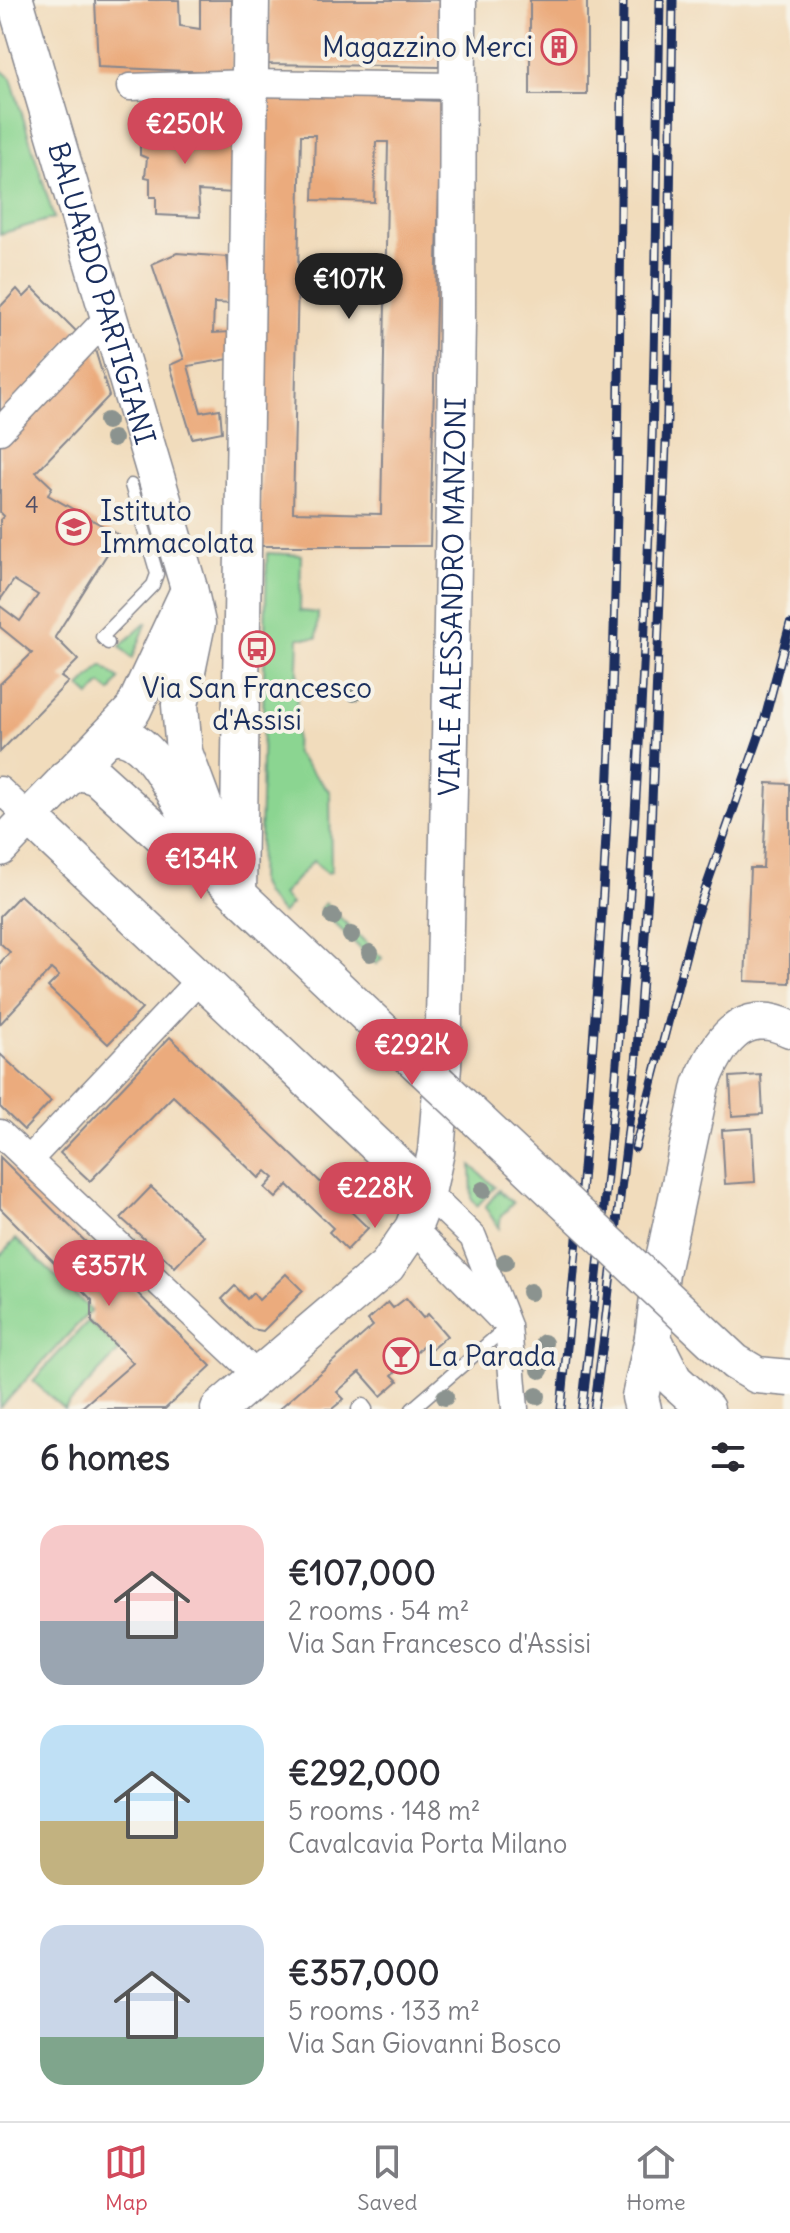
<!DOCTYPE html>
<html lang="en">
<head>
<meta charset="utf-8">
<style>
	body { margin:0; font-family:Delius,sans-serif; background:#f7f7f7; color:#2b2b33; height:100vh; display:flex; flex-direction:column; font-size:30px; white-space:nowrap }
	* { box-sizing:border-box; margin:0 }
	p { font-size:26px; color:#7c7c81 }
	.icon { flex:none; width:44px; height:44px; fill:none; stroke:currentColor; stroke-width:2; stroke-linecap:round; stroke-linejoin:round }
	.map { position:relative; height:1409px; overflow:hidden }
	.details { display:flex; flex-direction:column; background:#fff; flex:1 }
	.details>* { flex:none }
	.price { position:absolute; translate:-50% -68px; padding:0 18px; border-radius:28px; background:#d1495b; color:#fff; font-size:26px; line-height:52px; filter:drop-shadow(0 2px 4px #0008) }
	.price::after { content:''; position:absolute; left:50%; top:48px; width:24px; height:18px; margin-left:-12px; background:inherit; clip-path:polygon(0 0,100% 0,50% 100%) }
	.price.active { background:#222; color:#fff }
	ul { padding:0; list-style:none }
	li { display:flex; align-items:center; gap:24px; height:200px; padding:0 40px }
	li span { display:grid; place-items:center; flex:none; width:224px; height:160px; border-radius:24px; color:#555 }
	li>.icon { margin-inline-start:auto }
	span .icon { width:96px; height:96px; fill:#fffc; stroke-width:1 }
	li b { font-size:34px }
	h2 { display:flex; justify-content:space-between; align-items:center; height:96px; padding:0 40px; font-size:34px }
	.dock { display:flex; justify-content:space-around; align-items:center; height:112px; border-top:2px solid #e1e1e2; background:#fff; font-size:22px; color:#7c7c81 }
	.dock a { display:grid; justify-items:center; gap:4px }
	.dock .active { color:#d1495b }
	.map>svg:first-child { display:block }
</style>
</head>
<body>
<div class="map">
<svg width="790" height="1409" viewBox="0 0 790 1409">
	<rect width="100%" height="100%" fill="#f7f3e8"/>
	<filter id="ink" filterUnits="userSpaceOnUse"><feTurbulence type="fractalNoise" baseFrequency=".0125" numOctaves="2"/><feDisplacementMap in="SourceGraphic" scale="16" xChannelSelector="R" yChannelSelector="G"/><feConvolveMatrix kernelMatrix="1 2 1 2 8 2 1 2 1" color-interpolation-filters="sRGB"/></filter>
	<filter id="wash" filterUnits="userSpaceOnUse"><feTurbulence type="fractalNoise" baseFrequency=".006" numOctaves="4" result="noise"/><feDisplacementMap in="SourceGraphic" scale="32" xChannelSelector="R" yChannelSelector="G"/><feGaussianBlur stdDeviation="1.8" result="paint"/><feColorMatrix in="noise" values="0 0 0 0 0 0 0 0 0 0 0 0 0 0 0 0 0 1.4 0 .05"/><feComposite in="paint" operator="in"/></filter>
	<g filter="url(#wash)">
		<rect width="100%" height="100%" fill="#f1dcbc"/>
		<g fill="#8bd591" stroke="#538278" stroke-width="2">
			<path d="M0 69 11 78 54 218 0 234Z"/>
			<path d="M267 553 301 555 300 611 318 613 317 638H299L295 753 330 792 331 872 327 873 313 861 282 895 291 904 282 914 265 895 259 881Z"/>
			<path d="M147 622 133 657 131 658 120 646Z"/>
			<path d="M102 665 119 679 111 692 101 684 90 696 80 687Z"/>
			<path d="M325 903 382 958 376 964 320 909Z"/>
			<path d="M471 1165 495 1187 477 1206 472 1200Z"/>
			<path d="M499 1190 513 1203 501 1216 499 1228 485 1207Z"/>
			<path d="M16 1239 91 1310 0 1408V1256Z"/>
			<path d="M88 1321 120 1350 64 1409 33 1381Z"/>
		</g>
		<g id="blocks">
			<g fill="#ebab7d" fill-rule="evenodd">
				<path d="M95 0H179L180 26 200 29V0H232V73L98 67Z"/>
				<path d="M269 0H440L439 67 268 64Z"/>
				<rect x="530" y="0" width="57" height="95"/>
				<path d="M267 94 441 101 430 546H260ZM301 135H315L313 200 374 202 376 142H388L381 514 293 512Z"/>
				<path d="M189 119 188 134 236 139 235 193 198 191 200 217 156 215V197H150V178L145 177 147 158 140 155V121Z"/>
				<path d="M177 253 227 257 234 304 214 303 213 333 231 332 229 359 188 366 201 412 220 409 222 432 192 438 170 365 184 359 152 264Z"/>
				<path d="M33 288 77 332 0 419V307L17 289 24 297Z"/>
				<path d="M93 343 109 396 36 472 52 487 48 495 119 535 55 637 78 660 61 677 68 682 0 752V684L32 653 0 627V606L20 621 38 595 14 580 0 600V520L4 516 0 512V441Z"/>
				<path d="M767 783 790 784V983L745 981 750 868H763Z"/>
				<path d="M20 895 142 1009 108 1044 48 987 59 976 51 969 0 1024V963L10 952 0 943V916Z"/>
				<path d="M170 1037 368 1228 347 1250 329 1232 333 1228 288 1185 276 1198 265 1188 274 1178 266 1171 259 1178 173 1096 90 1181 60 1153Z"/>
				<path d="M0 1054 51 1101 24 1130 0 1107Z"/>
				<path d="M761 1075 763 1114 732 1116 730 1077Z"/>
				<path d="M752 1128 755 1182 725 1184 722 1130Z"/>
				<path d="M0 1157 211 1366 165 1409H80L133 1363 92 1322V1300L0 1208Z"/>
				<path d="M151 1187 204 1236 175 1267 121 1218Z"/>
				<path d="M286 1274 303 1291 263 1331 252 1329 222 1299 235 1286 247 1299 253 1293 259 1300Z"/>
				<path d="M406 1298 423 1318 428 1314 447 1336 428 1352 423 1346 392 1375 398 1381 381 1396 360 1372 337 1392 344 1399 332 1409H279L373 1326 368 1320 388 1302 393 1308Z"/>
			</g>
		</g>
	</g>
	<g filter="url(#ink)">
		<use href="#blocks" fill-opacity="0" stroke="#86868d" stroke-width="2"/>
		<g fill="none" stroke-linecap="round" stroke-linejoin="round">
			<defs>
				<g id="lane">
					<path d="M108 643 102 637 153 585 157 574 131 485"/>
					<path d="M358 1409 363 1405 366 1409"/>
					<path d="M412 1409 508 1326"/>
				</g>
				<g id="street">
					<path d="M130 87 249 83 457 86"/>
					<path d="M0 431 109 316"/>
					<path d="M0 790 29 817"/>
					<path d="M0 1133 258 1376"/>
					<path d="M29 1160 200 979"/>
					<path d="M427 1193 473 1237 508 1326 515 1409"/>
					<path d="M413 1228 499 1317"/>
				</g>
				<g id="secondary">
					<path id="s1" d="M15 0 189 588 197 623 180 705 184 752 212 827 218 832H229L239 820"/>
					<path d="M105 739C145 718 180 805 196 832"/>
					<path d="M66 778C76 770 86 773 97 777L179 851 206 864 397 1044"/>
					<path d="M29 817 427 1193"/>
					<path d="M0 848 133 710 189 590"/>
					<path d="M238 894 251 0"/>
					<path d="M653 1338 674 1380 706 1409"/>
					<path id="s2" d="M219 1409 387 1266 413 1228 427 1193 436 1152 443 1066 450 740 457 322 458 0"/>
					<path d="M643 1409 640 1397 653 1338 661 1273 701 1085C716 1046 741 1004 790 1029"/>
				</g>
			</defs>
			<use href="#lane" stroke="#86868d" stroke-width="15"/>
			<use href="#street" stroke="#86868d" stroke-width="29"/>
			<use href="#secondary" stroke="#86868d" stroke-width="39"/>
			<use href="#lane" stroke="#fff" stroke-width="12"/>
			<use href="#street" stroke="#fff" stroke-width="26"/>
			<use href="#secondary" stroke="#fff" stroke-width="36"/>
			<defs>
				<g id="rail">
					<path d="M635 1148 696 916 764 722 790 624"/>
					<path d="M605 1323 636 1064 649 879 667 418 673 0"/>
					<path d="M561 1409C582 1197 600 985 609 773 620 515 620 258 623 0"/>
					<path d="M582 1409C618 1109 639 806 650 504 656 336 657 168 660 0"/>
					<path d="M594 1409 607 1314"/>
				</g>
			</defs>
			<use href="#rail" stroke="#1b2f5e" stroke-width="9"/>
			<use href="#rail" stroke="#f7f3e8" stroke-width="6" stroke-dasharray="18" stroke-linecap="butt"/>
			<defs>
				<path id="secondary-bridge" d="M397 1044 735 1362 757 1375 790 1378"/>
			</defs>
			<use href="#secondary-bridge" stroke="#86868d" stroke-width="39" stroke-linecap="butt"/>
			<use href="#secondary-bridge" stroke="#fff" stroke-width="36"/>
		</g>
		<g fill="#8b938f">
			<circle cx="107" cy="421" r="9"/>
			<circle cx="113" cy="439" r="9"/>
			<circle cx="354" cy="693" r="9"/>
			<circle cx="333" cy="917" r="9"/>
			<circle cx="351" cy="935" r="9"/>
			<circle cx="370" cy="953" r="9"/>
			<circle cx="483" cy="1190" r="9"/>
			<circle cx="505" cy="1262" r="9"/>
			<circle cx="530" cy="1292" r="9"/>
			<circle cx="544" cy="1343" r="9"/>
			<circle cx="540" cy="1370" r="9"/>
			<circle cx="537" cy="1396" r="9"/>
			<circle cx="445" cy="1397" r="9"/>
		</g>
	</g>
	<defs>
		<symbol id="building-ring" viewBox="-11 -11 22 22"><circle r="9.5" fill="#f7f3e8" stroke="#d1495b" stroke-width="1.5"/><path d="M-4-6H4V6H1V3H-1V6H-4ZM-2.5-4.3h1.7v1.8h-1.7ZM.8-4.3h1.7v1.8H.8ZM-2.5-1h1.7V.8h-1.7ZM.8-1h1.7V.8H.8Z" fill="#d1495b"/></symbol>
		<symbol id="school-ring" viewBox="-11 -11 22 22"><circle r="9.5" fill="#f7f3e8" stroke="#d1495b" stroke-width="1.5"/><path d="M0-5L7-2L0 1L-7-2ZM-4 1L0 2.5L4 1V4Q0 6-4 4Z" fill="#d1495b"/></symbol>
		<symbol id="bus-ring" viewBox="-11 -11 22 22"><circle r="9.5" fill="#f7f3e8" stroke="#d1495b" stroke-width="1.5"/><path d="M-5-6H5V4H4V6H2V4H-2V6H-4V4H-5ZM-3.5-4V0h7V-4ZM-3.5 1.2v1.5H-2V1.2ZM2 1.2v1.5H3.5V1.2Z" fill="#d1495b"/></symbol>
		<symbol id="bar-ring" viewBox="-11 -11 22 22"><circle r="9.5" fill="#f7f3e8" stroke="#d1495b" stroke-width="1.5"/><path d="M-6-5H6L.8 .8V4.5H3.5V6h-7V4.5H-.8V.8Z" fill="#d1495b"/></symbol>
	</defs>
	<g fill-rule="evenodd">
		<use href="#building-ring" x="539" y="27" width="40" height="40"/>
		<use href="#school-ring" x="54" y="507" width="40" height="40"/>
		<use href="#bus-ring" x="237" y="629" width="40" height="40"/>
		<use href="#bar-ring" x="381" y="1336" width="40" height="40"/>
	</g>
	<g text-anchor="middle" dominant-baseline="central" stroke-width="8" stroke-linejoin="round" paint-order="stroke">
		<g font-size="24" fill="#4f4e66">
			<text x="32" y="504">4</text>
		</g>
		<g font-size="28" fill="#1b2f5e" stroke="#f7f3e8" text-anchor="start">
			<text x="533" y="47" text-anchor="end">Magazzino Merci</text>
			<text x="100" y="511">Istituto<tspan x="100" dy="32">Immacolata</tspan></text>
			<text x="257" y="688" text-anchor="middle">Via San Francesco<tspan x="257" dy="32">d'Assisi</tspan></text>
			<text x="427" y="1356">La Parada</text>
		</g>
		<g font-size="28" fill="#1b2f5e" stroke="#f7f3e8">
			<text stroke="none"><textPath href="#s1" startOffset="306">BALUARDO PARTIGIANI</textPath></text>
			<text stroke="none"><textPath href="#s2" startOffset="902">VIALE ALESSANDRO MANZONI</textPath></text>
		</g>
	</g>
</svg>
<b class="price" style="left:185px;top:166px">€250K</b>
<b class="price active" style="left:349px;top:321px">€107K</b>
<b class="price" style="left:201px;top:901px">€134K</b>
<b class="price" style="left:412px;top:1087px">€292K</b>
<b class="price" style="left:375px;top:1230px">€228K</b>
<b class="price" style="left:109px;top:1308px">€357K</b>
</div>
<section class="details">
<h2>6 homes<svg class="icon" aria-label="filters" viewBox="0 0 24 24"><path d="M4 7h16M4 17h16"/><circle cx="9" cy="7" r="2"/><circle cx="15" cy="17" r="2"/></svg></h2>
<ul>
<li><span style="background:linear-gradient(#f6c9c9 60%,#9aa5b1 0)"><svg class="icon" aria-label="home" viewBox="0 0 24 24"><path d="M3 11l9-7 9 7M6 9v11h12V9"/></svg></span><div><b>€107,000</b><p>2 rooms · 54 m²</p><p>Via San Francesco d'Assisi</p></div></li>
<li><span style="background:linear-gradient(#bfe0f5 60%,#c2b280 0)"><svg class="icon" aria-label="home" viewBox="0 0 24 24"><path d="M3 11l9-7 9 7M6 9v11h12V9"/></svg></span><div><b>€292,000</b><p>5 rooms · 148 m²</p><p>Cavalcavia Porta Milano</p></div></li>
<li><span style="background:linear-gradient(#c9d6e8 70%,#7fa58c 0)"><svg class="icon" aria-label="home" viewBox="0 0 24 24"><path d="M3 11l9-7 9 7M6 9v11h12V9"/></svg></span><div><b>€357,000</b><p>5 rooms · 133 m²</p><p>Via San Giovanni Bosco</p></div></li>
</ul>
</section>
<nav class="dock">
<a class="active"><svg class="icon" aria-label="map" viewBox="0 0 24 24"><path d="M3 6l6-2 6 2 6-2v14l-6 2-6-2-6 2zM9 4v14M15 6v14"/></svg>Map</a>
<a><svg class="icon" aria-label="saved" viewBox="0 0 24 24"><path d="M7 4h10v16l-5-4-5 4z"/></svg>Saved</a>
<a><svg class="icon" aria-label="home" viewBox="0 0 24 24"><path d="M3 11l9-7 9 7M6 9v11h12V9"/></svg>Home</a>
</nav>
</body>
</html>
